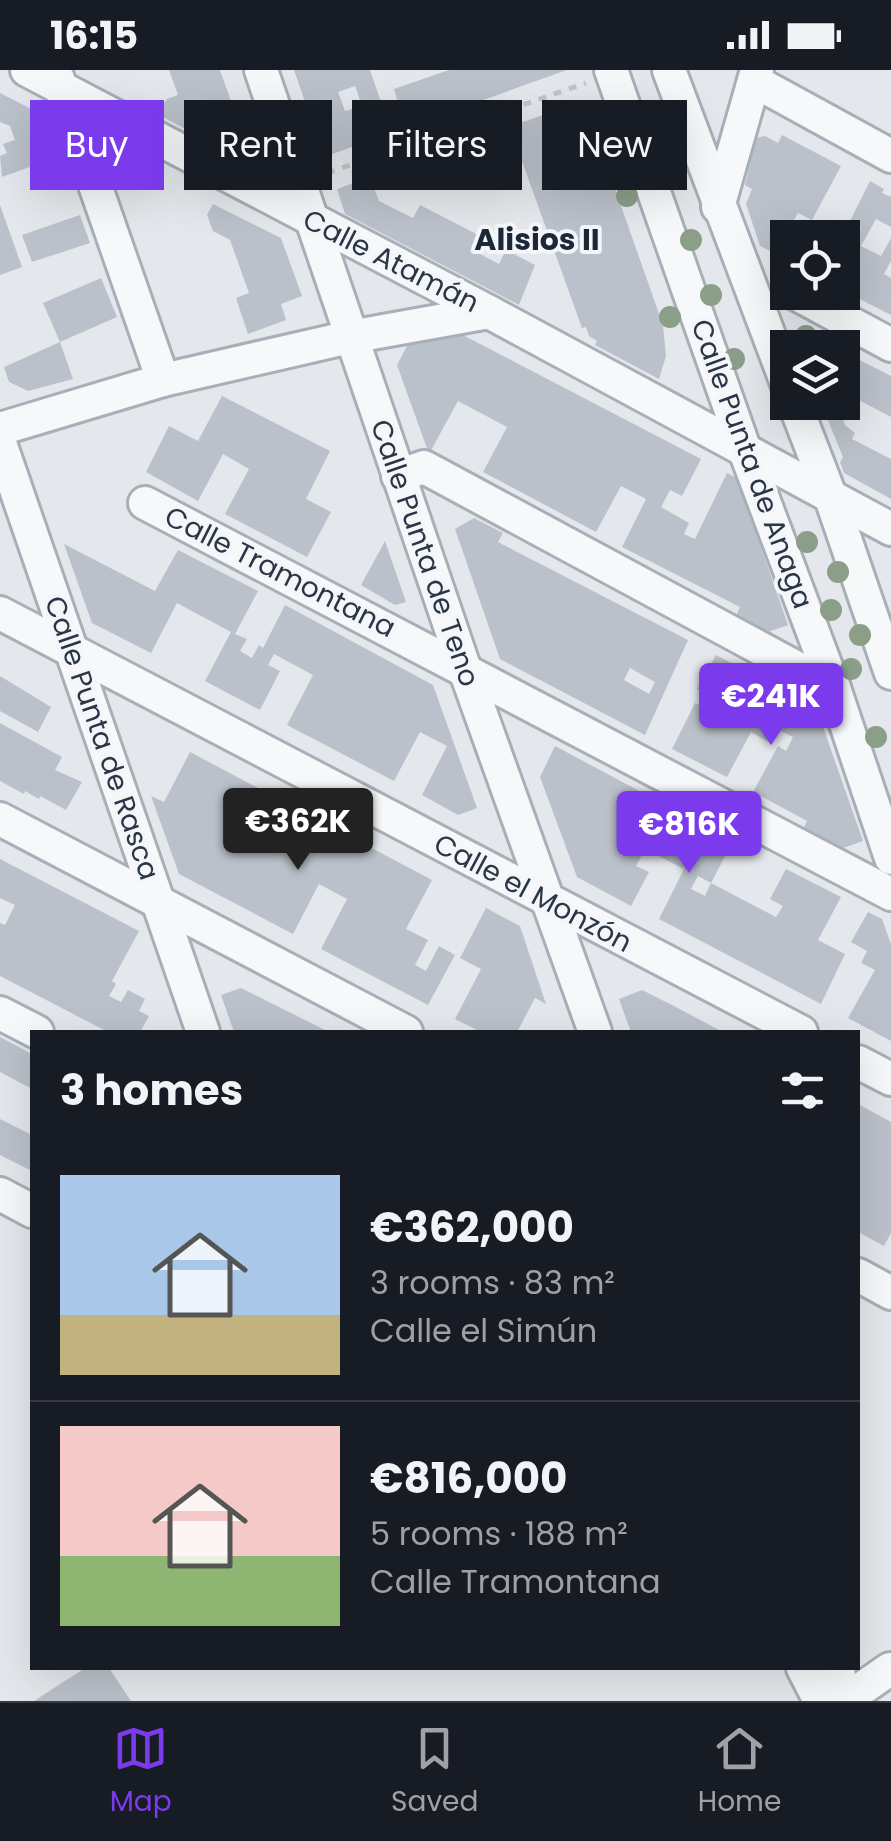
<!DOCTYPE html>
<html lang="en">
<head>
<meta charset="utf-8">
<style>
	body { margin:0; font-family:Poppins,sans-serif; background:#242831; color:#f1f3f6; height:100vh; display:flex; flex-direction:column; font-size:38px; white-space:nowrap }
	* { box-sizing:border-box; margin:0 }
	p { font-size:32px; color:#9ea1a6 }
	.icon { flex:none; width:55px; height:55px; fill:none; stroke:currentColor; stroke-width:2; stroke-linecap:round; stroke-linejoin:round }
	.map { position:relative; flex:1; overflow:hidden }
	.drawer { position:absolute; left:30px; top:960px; width:830px; height:640px; display:flex; flex-direction:column; background:#171b24; border-radius:0px; box-shadow:0 10px 40px #0002 }
	.drawer>* { flex:none }
	.guide { position:absolute; left:30px; top:30px; width:832px; height:90px; display:flex; gap:20px }
	.buttons { position:absolute; left:770px; top:150px; display:grid; gap:20px }
	.buttons a { display:grid; place-items:center; width:90px; height:90px; border-radius:0px; background:#171b24; box-shadow:0 10px 40px #0002; font-size:50px }
	.price { position:absolute; translate:-50% -85px; padding:0 22px; border-radius:10px; background:#7c3aed; color:#fff; font-size:32px; line-height:65px; filter:drop-shadow(0 2px 5px #0008) }
	.price::after { content:''; position:absolute; left:50%; top:60px; width:30px; height:22px; margin-left:-15px; background:inherit; clip-path:polygon(0 0,100% 0,50% 100%) }
	.price.active { background:#222; color:#fff }
	ul { padding:0; list-style:none }
	li { display:flex; align-items:center; gap:30px; height:250px; padding:0 30px }
	li+li { border-top:2px solid #363941 }
	li span { display:grid; place-items:center; flex:none; width:280px; height:200px; border-radius:0px; color:#555 }
	li>.icon { margin-inline-start:auto }
	span .icon { width:120px; height:120px; fill:#fffc; stroke-width:1 }
	li b { font-size:42px }
	h2 { display:flex; justify-content:space-between; align-items:center; height:120px; padding:0 30px; font-size:42px }
	.chip { padding:0 35px; border-radius:0px; background:#171b24; box-shadow:0 10px 40px #0002; font-size:35px; line-height:90px }
	.chip.active { background:#7c3aed; color:#fff }
	.status { display:flex; justify-content:space-between; align-items:center; height:70px; padding:0 50px; background:#171b24; direction:ltr }
	.status svg { height:28px; fill:currentColor }
	.tab-bar { display:flex; justify-content:space-around; align-items:center; height:140px; border-top:2px solid #363941; background:#171b24; font-size:28px; color:#9ea1a6 }
	.tab-bar a { display:grid; justify-items:center; gap:5px }
	.tab-bar .active { color:#7c3aed }
	.map>svg:first-child { display:block }
</style>
</head>
<body>
<div class="status"><b>16:15</b><svg viewBox="0 0 49 12"><path d="M0 12V9h3v3zM5 12V6h3v6zM10 12V3h3v9zM15 12V0h3v12zM26 1h20v11H26zM47 4h2v5h-2z"/></svg></div>
<div class="map">
<svg width="891" height="1631" viewBox="0 0 891 1631">
	<rect width="100%" height="100%" fill="#e4e8ec"/>
	<g fill="#bbc1ca" fill-rule="evenodd">
		<path d="M169 0H220L244 68 235 85 157 44 167 29 178 25Z"/>
		<path d="M294 0H370L383 38 398 33 394 19 449 0H567L324 87ZM355 16 362 36 345 41 338 22Z"/>
		<path d="M0 23 45 46 60 86 2 107 0 86 7 83 3 74 15 70 10 56 0 52Z"/>
		<path d="M584 31 663 255 666 286 659 309 595 275 597 271 589 266 586 257 582 258 514 69 518 68 514 55Z"/>
		<path d="M782 65 841 96 812 150 798 143 791 155 806 162 812 150 829 159 825 168H788V190L760 176 746 134 752 119 745 115 756 68 765 66 778 73Z"/>
		<path d="M370 107 379 131 413 148 420 135 488 170 480 184 499 194 506 180 535 195 519 235 345 144 337 119Z"/>
		<path d="M870 111 884 119 882 123 891 127V157L876 149 861 176 881 186 891 168V191L884 204 891 208V245L842 220V166L854 172 861 157 850 151Z"/>
		<path d="M213 134 281 168 302 226 281 234 286 250 248 264 236 228 249 223 230 170 213 161 207 145Z"/>
		<path d="M0 135 22 197 0 205Z"/>
		<path d="M80 145 90 173 32 192 22 165Z"/>
		<path d="M101 208 117 247 60 272 43 233Z"/>
		<path d="M457 262 701 389 682 426 670 420 661 437 689 453 684 464 695 469 727 403 737 408 788 555 768 562 736 546 740 537 622 477 646 429 621 416 596 462 483 402 507 357 458 331 429 384 397 295 408 274Z"/>
		<path d="M60 272 73 309 28 321 9 312 4 297Z"/>
		<path d="M842 281 891 306V347L842 321Z"/>
		<path d="M222 326 330 381 306 429 331 442 307 487 225 444 249 399 223 384 198 431 146 402 169 356 198 371Z"/>
		<path d="M825 332H838L845 355 855 363 852 369 891 389V429L844 403 840 392 843 387 825 343 828 342Z"/>
		<path d="M474 448 503 463 498 472 688 570 645 665 500 589 455 459ZM630 598 655 612 649 624 624 610Z"/>
		<path d="M385 471 406 532 395 535 361 515Z"/>
		<path d="M64 474 155 521 178 480 258 521 235 564 247 569 240 581 252 588 259 575 263 578 285 535 433 615 477 738 458 745 422 725 447 676 420 662 394 711 287 655 313 605 274 584 268 595 280 601 260 640 205 611 231 562 177 533 151 583 92 553Z"/>
		<path d="M716 585 816 637 863 771 843 778 804 758 807 751 753 722 778 676 786 681 793 667 779 660 772 674 751 662 727 707 672 679 695 633 703 637 709 625 697 619Z"/>
		<path d="M0 606 51 637 38 662 0 641Z"/>
		<path d="M0 653 62 687 55 700 82 712 66 740 40 726 39 729 25 721 24 724 0 711Z"/>
		<path d="M555 676 733 771 711 813 698 806 691 819 705 826 711 813 776 847 783 836 770 829 786 799 841 827 818 870 845 884 821 934 659 849 684 799 645 779 636 796 649 802 631 836 577 807 540 707Z"/>
		<path d="M190 682 432 810 406 859 428 870 415 895 426 901 439 876 455 885 428 935 321 879 347 829 319 814 293 864 179 804 151 726 164 732Z"/>
		<path d="M0 789 139 861 112 911 116 914 109 926 121 932 128 920 145 929 139 941 149 946 140 962H108L0 906V853L5 855 15 835 0 828Z"/>
		<path d="M486 838 520 856 546 934 535 928 517 962H481L455 949 481 899 460 888Z"/>
		<path d="M868 842 882 849 891 874V971L848 948 875 900 861 893 867 881 851 872Z"/>
		<path d="M241 918 329 962H234L221 925Z"/>
		<path d="M642 920 672 935 723 962H631L619 929Z"/>
		<path d="M0 967 32 984V1019L0 1002Z"/>
		<path d="M858 1034 891 1052V1163L884 1176 858 1162Z"/>
		<path d="M0 1049 32 1065V1101L0 1085Z"/>
		<path d="M85 1598H109L131 1631H34Z"/>
	</g>
	<g fill="none" stroke-linecap="round" stroke-linejoin="round">
		<defs>
			<g id="minor">
				<path d="M27 0 489 242 891 459"/>
				<path d="M261 0 464 597 595 962"/>
				<path d="M611 0 744 378 834 618 891 788"/>
				<path d="M669 0 788 316"/>
				<path d="M58 9 163 310"/>
				<path d="M754 11 891 86"/>
				<path d="M718 137 757 0"/>
				<path d="M793 222 891 275"/>
				<path d="M794 332 831 428 891 603"/>
				<path d="M0 359 163 310 350 267 489 242"/>
				<path d="M0 373 203 962"/>
				<path d="M398 406 424 397 834 618"/>
				<path d="M145 433 891 824"/>
				<path d="M0 543 801 962"/>
				<path d="M0 749 406 962"/>
				<path d="M0 943 37 962"/>
				<path d="M858 992 891 1009"/>
				<path d="M0 1124 32 1141"/>
				<path d="M858 1205 891 1223"/>
				<path d="M803 1598 820 1631"/>
				<path d="M838 1598 842 1631"/>
				<path d="M852 1631 857 1622 890 1599"/>
			</g>
		</defs>
		<use href="#minor" stroke="#a8afb7" stroke-width="38"/>
		<path stroke="#c2c6cb" stroke-width="5" stroke-dasharray="8 8" stroke-linecap="butt" d="M327 103 586 13"/>
		<use href="#minor" stroke="#f7f8fa" stroke-width="32"/>
	</g>
	<g fill="#8b9e88">
		<circle cx="644" cy="43" r="11"/>
		<circle cx="667" cy="107" r="11"/>
		<circle cx="627" cy="126" r="11"/>
		<circle cx="691" cy="170" r="11"/>
		<circle cx="711" cy="225" r="11"/>
		<circle cx="670" cy="247" r="11"/>
		<circle cx="806" cy="266" r="11"/>
		<circle cx="734" cy="289" r="11"/>
		<circle cx="807" cy="472" r="11"/>
		<circle cx="838" cy="502" r="11"/>
		<circle cx="831" cy="540" r="11"/>
		<circle cx="860" cy="565" r="11"/>
		<circle cx="851" cy="599" r="11"/>
		<circle cx="876" cy="667" r="11"/>
	</g>
	<g text-anchor="middle" dominant-baseline="central" stroke-width="8" stroke-linejoin="round" paint-order="stroke">
		<g font-size="28" fill="#2a3646" stroke="#f4f6f9">
			<text transform="translate(391 191) rotate(27)">Calle Atamán</text>
			<text transform="translate(752 394) rotate(70)">Calle Punta de Anaga</text>
			<text transform="translate(425 483) rotate(71)">Calle Punta de Teno</text>
			<text transform="translate(280 502) rotate(27)">Calle Tramontana</text>
			<text transform="translate(102 668) rotate(71)">Calle Punta de Rasca</text>
			<text transform="translate(533 823) rotate(28)">Calle el Monzón</text>
		</g>
		<g font-size="30" font-weight="bold" fill="#1c2737" stroke="#f4f6f9">
			<text x="537" y="169">Alisios II</text>
		</g>
	</g>
</svg>
<div class="buttons">
<a><svg class="icon" aria-label="locate" viewBox="0 0 24 24"><circle cx="12" cy="12" r="6"/><path d="M12 2v4M12 18v4M2 12h4M18 12h4"/></svg></a>
<a><svg class="icon" aria-label="layers" viewBox="0 0 24 24"><path d="M12 4l9 5-9 5-9-5zM3 14l9 5 9-5"/></svg></a>
</div>
<b class="price" style="left:771px;top:678px">€241K</b>
<b class="price active" style="left:298px;top:803px">€362K</b>
<b class="price" style="left:689px;top:806px">€816K</b>
<div class="guide">
<a class="chip active">Buy</a>
<a class="chip">Rent</a>
<a class="chip">Filters</a>
<a class="chip">New</a>
</div>
<section class="drawer">
<h2>3 homes<svg class="icon" aria-label="filters" viewBox="0 0 24 24"><path d="M4 7h16M4 17h16"/><circle cx="9" cy="7" r="2"/><circle cx="15" cy="17" r="2"/></svg></h2>
<ul>
<li><span style="background:linear-gradient(#a9c7e8 70%,#c2b280 0)"><svg class="icon" aria-label="home" viewBox="0 0 24 24"><path d="M3 11l9-7 9 7M6 9v11h12V9"/></svg></span><div><b>€362,000</b><p>3 rooms · 83 m²</p><p>Calle el Simún</p></div></li>
<li><span style="background:linear-gradient(#f6c9c9 65%,#8fb573 0)"><svg class="icon" aria-label="home" viewBox="0 0 24 24"><path d="M3 11l9-7 9 7M6 9v11h12V9"/></svg></span><div><b>€816,000</b><p>5 rooms · 188 m²</p><p>Calle Tramontana</p></div></li>
</ul>
</section>
</div>
<nav class="tab-bar">
<a class="active"><svg class="icon" aria-label="map" viewBox="0 0 24 24"><path d="M3 6l6-2 6 2 6-2v14l-6 2-6-2-6 2zM9 4v14M15 6v14"/></svg>Map</a>
<a><svg class="icon" aria-label="saved" viewBox="0 0 24 24"><path d="M7 4h10v16l-5-4-5 4z"/></svg>Saved</a>
<a><svg class="icon" aria-label="home" viewBox="0 0 24 24"><path d="M3 11l9-7 9 7M6 9v11h12V9"/></svg>Home</a>
</nav>
</body>
</html>
